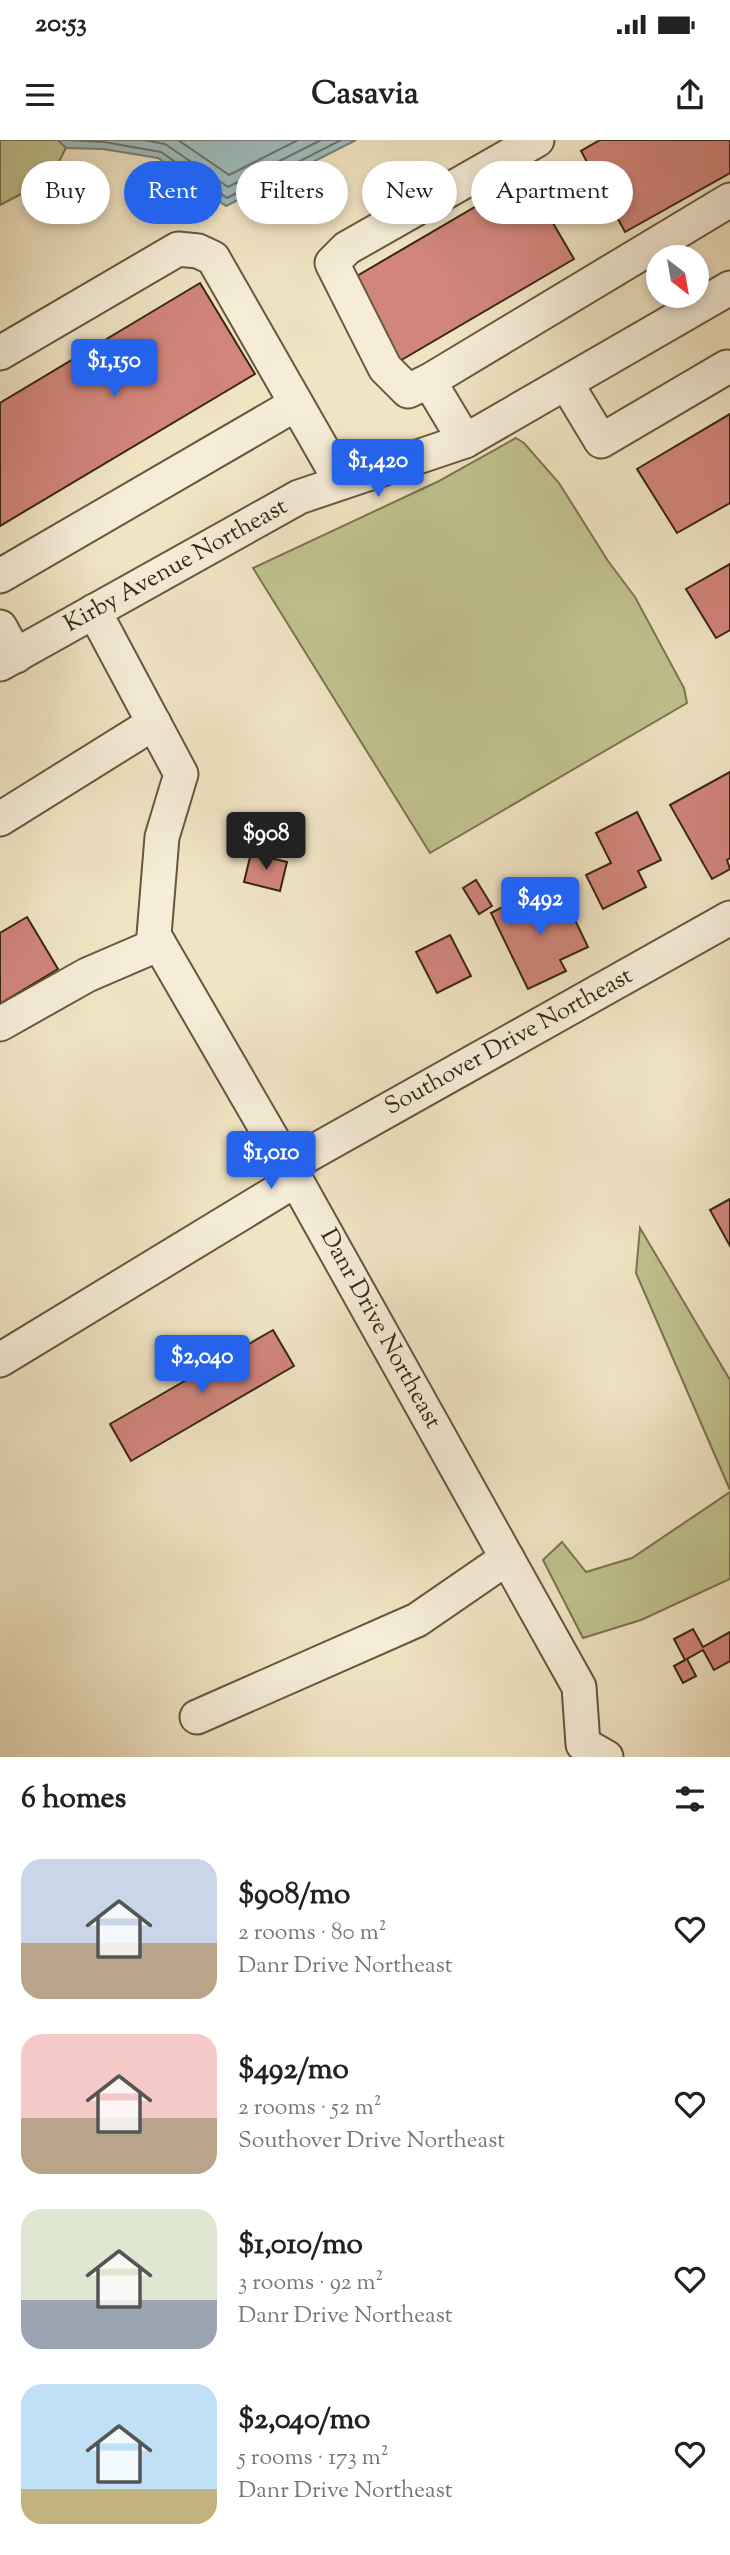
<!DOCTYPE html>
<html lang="en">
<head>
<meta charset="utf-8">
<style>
	body { margin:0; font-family:"Sorts Mill Goudy",serif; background:#f2f2f2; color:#222; height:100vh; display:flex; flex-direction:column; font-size:26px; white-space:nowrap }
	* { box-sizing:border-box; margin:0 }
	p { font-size:23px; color:#767676 }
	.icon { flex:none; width:38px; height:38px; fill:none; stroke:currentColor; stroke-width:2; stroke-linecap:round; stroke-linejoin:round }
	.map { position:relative; height:1617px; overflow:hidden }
	.details { display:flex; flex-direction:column; background:#fff; flex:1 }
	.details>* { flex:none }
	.hud { position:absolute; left:21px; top:21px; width:690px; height:63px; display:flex; gap:14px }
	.needle { width:46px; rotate:149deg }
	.buttons { position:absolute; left:646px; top:105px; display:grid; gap:14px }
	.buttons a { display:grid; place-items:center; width:63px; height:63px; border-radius:50%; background:#fff; box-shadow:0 4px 10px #0003; font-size:35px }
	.price { position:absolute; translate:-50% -60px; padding:0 16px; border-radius:7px; background:#2563eb; color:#fff; font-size:23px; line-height:46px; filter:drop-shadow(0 2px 4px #0008) }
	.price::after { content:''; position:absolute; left:50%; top:42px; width:21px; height:16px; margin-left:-10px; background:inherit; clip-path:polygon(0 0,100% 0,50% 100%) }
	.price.on { background:#222; color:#fff }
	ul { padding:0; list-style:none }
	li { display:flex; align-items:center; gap:21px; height:175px; padding:0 21px }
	li span { display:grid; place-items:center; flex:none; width:196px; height:140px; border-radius:21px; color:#555 }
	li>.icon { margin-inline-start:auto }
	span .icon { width:84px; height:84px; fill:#fffc; stroke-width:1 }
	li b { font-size:30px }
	h2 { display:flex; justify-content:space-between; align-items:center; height:84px; padding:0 21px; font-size:30px }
	.tag { padding:0 24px; border-radius:32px; background:#fff; box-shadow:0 4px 10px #0003; font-size:24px; line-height:63px }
	.tag.on { background:#2563eb; color:#fff }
	.status { display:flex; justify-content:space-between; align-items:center; height:49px; padding:0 35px; background:#fff; direction:ltr }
	.status svg { height:19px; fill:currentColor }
	header { display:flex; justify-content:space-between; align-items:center; height:91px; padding:0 21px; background:#fff; font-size:32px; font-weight:800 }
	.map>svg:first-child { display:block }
</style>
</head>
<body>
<div class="status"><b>20:53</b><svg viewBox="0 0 49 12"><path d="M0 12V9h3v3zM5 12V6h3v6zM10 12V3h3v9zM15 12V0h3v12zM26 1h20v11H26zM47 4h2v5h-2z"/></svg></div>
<header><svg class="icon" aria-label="menu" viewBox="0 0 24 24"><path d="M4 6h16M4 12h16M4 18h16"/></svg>Casavia<svg class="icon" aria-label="share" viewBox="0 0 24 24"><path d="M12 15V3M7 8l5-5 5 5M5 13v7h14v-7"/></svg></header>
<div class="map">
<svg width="730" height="1617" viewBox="0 0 730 1617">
	<rect width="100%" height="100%" fill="#f0e4c3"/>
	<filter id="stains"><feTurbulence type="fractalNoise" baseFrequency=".00286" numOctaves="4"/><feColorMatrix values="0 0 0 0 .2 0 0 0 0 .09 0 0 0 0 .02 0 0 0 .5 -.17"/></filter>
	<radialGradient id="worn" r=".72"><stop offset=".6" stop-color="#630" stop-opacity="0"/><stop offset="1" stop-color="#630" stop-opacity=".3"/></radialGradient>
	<g fill="#c0c28f" stroke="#7d7450" stroke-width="2">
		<path d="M0 0H58L66 8 50 39 0 65Z"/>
		<path d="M516 298 524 303 559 343 608 421 635 457 684 548 687 563 430 713 253 428 437 342Z"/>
		<path d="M640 1088 730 1240V1350L636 1133Z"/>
		<path d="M730 1352V1439L641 1480 583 1498 543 1420 562 1402 586 1432 632 1418Z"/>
	</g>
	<path fill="#9ebcbd" stroke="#768079" stroke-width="2" d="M58 0H356L226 66 158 18 103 9 66 8Z"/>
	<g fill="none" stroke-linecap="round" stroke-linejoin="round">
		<g stroke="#6c7268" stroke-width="2">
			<path d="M68 0 104 2 161 12 227 58 341 0"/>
			<path d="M144 0 165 4 228 47 321 0"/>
			<path d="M178 0 229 35 298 0"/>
		</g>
	</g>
	<g fill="#d1857b" stroke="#3a2712" stroke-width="2">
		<path d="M600 0H730V33L625 92 581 11Z"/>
		<path d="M526 37 574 119 398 222 350 140Z"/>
		<path d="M200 143 255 234 0 386V263Z"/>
		<path d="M730 274V363L677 393 637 329Z"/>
		<path d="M730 424V490L716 498 686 449Z"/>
		<path d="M730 632V718L727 720 730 729 712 739 670 665Z"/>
		<path d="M637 672 661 720 638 731 646 747 603 769 586 735 611 723 596 693Z"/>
		<path d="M251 713 287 722 280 751 244 742Z"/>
		<path d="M476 740 492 766 479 774 463 748Z"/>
		<path d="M562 753 588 807 560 820 566 831 528 849 491 773 524 756 529 768Z"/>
		<path d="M27 777 58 829 0 864V793Z"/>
		<path d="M450 795 471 836 437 853 416 812Z"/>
		<path d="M730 1059V1106L710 1070Z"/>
		<path d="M273 1190 294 1226 131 1321 110 1284Z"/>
		<path d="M693 1489 703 1507 730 1492V1521L714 1530 703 1510 687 1519 696 1536 683 1543 674 1526 685 1520 674 1499Z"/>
	</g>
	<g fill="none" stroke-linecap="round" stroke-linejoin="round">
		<defs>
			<g id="minor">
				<path d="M537 0 347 108 332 123 385 228 408 251 429 241 730 60"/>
				<path d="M0 213 178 109 198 111 213 118 341 342"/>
				<path d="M429 241 465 301"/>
				<path d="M566 243 601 301 727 227"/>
				<path d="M0 436 296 264"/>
				<path d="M94 471 181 634 162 697 154 795 296 1040 579 1547 583 1604 606 1617"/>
				<path d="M0 487 16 516"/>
				<path d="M0 524 299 357 465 301 730 148"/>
				<path d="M0 679 154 583"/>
				<path d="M0 884 87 835 159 804"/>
				<path d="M288 1026 730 778"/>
				<path d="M0 1220 296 1040"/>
				<path d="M197 1577 417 1480 507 1418"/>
			</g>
		</defs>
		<use href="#minor" stroke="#68563e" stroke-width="37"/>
		<use href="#minor" stroke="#f5edd8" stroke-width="33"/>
	</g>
	<g text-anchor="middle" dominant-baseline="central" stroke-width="5" stroke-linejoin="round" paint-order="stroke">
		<g font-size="24" fill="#3a2712" stroke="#f5edd8">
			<text transform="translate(176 426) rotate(-29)">Kirby Avenue Northeast</text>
			<text transform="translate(509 902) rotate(-29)">Southover Drive Northeast</text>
			<text transform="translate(380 1189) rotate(61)">Danr Drive Northeast</text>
		</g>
	</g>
	<rect width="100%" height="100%" filter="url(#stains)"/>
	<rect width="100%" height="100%" fill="url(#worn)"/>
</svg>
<div class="buttons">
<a><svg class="needle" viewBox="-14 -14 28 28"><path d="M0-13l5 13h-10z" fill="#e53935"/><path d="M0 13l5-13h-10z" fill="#767676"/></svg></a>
</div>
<b class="price" style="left:114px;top:259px">$1,150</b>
<b class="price" style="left:378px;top:359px">$1,420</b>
<b class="price on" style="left:266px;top:732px">$908</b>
<b class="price" style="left:540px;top:797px">$492</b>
<b class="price" style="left:271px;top:1051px">$1,010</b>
<b class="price" style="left:202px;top:1255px">$2,040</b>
<div class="hud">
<a class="tag">Buy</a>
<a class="tag on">Rent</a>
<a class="tag">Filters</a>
<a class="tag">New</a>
<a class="tag">Apartment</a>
</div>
</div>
<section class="details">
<h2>6 homes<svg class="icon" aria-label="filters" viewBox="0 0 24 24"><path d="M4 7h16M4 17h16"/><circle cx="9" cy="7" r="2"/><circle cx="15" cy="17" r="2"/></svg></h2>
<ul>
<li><span style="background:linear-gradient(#c9d6e8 60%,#b9a48a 0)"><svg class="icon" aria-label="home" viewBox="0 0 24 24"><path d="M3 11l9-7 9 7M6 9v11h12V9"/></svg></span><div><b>$908/mo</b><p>2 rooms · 80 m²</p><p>Danr Drive Northeast</p></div><svg class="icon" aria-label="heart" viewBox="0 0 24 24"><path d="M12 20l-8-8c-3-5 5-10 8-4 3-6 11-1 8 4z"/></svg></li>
<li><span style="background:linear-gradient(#f6c9c9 60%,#b9a48a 0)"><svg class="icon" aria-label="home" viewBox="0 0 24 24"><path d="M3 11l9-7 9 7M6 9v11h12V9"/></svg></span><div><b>$492/mo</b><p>2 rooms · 52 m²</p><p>Southover Drive Northeast</p></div><svg class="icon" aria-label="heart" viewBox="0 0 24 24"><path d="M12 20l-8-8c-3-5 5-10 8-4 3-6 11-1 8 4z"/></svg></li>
<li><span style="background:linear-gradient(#dfe7d0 65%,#9aa5b1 0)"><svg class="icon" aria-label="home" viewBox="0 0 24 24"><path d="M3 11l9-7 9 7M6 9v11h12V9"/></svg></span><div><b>$1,010/mo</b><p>3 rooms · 92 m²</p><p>Danr Drive Northeast</p></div><svg class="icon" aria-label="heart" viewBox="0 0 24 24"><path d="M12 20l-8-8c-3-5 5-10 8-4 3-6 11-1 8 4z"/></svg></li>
<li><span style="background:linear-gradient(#bfe0f5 75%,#c2b280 0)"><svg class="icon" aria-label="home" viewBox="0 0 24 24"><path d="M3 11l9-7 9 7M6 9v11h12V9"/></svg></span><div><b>$2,040/mo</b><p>5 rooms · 173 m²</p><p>Danr Drive Northeast</p></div><svg class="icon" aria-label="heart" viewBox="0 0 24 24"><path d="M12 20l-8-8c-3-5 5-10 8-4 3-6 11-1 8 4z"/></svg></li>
</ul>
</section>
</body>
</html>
